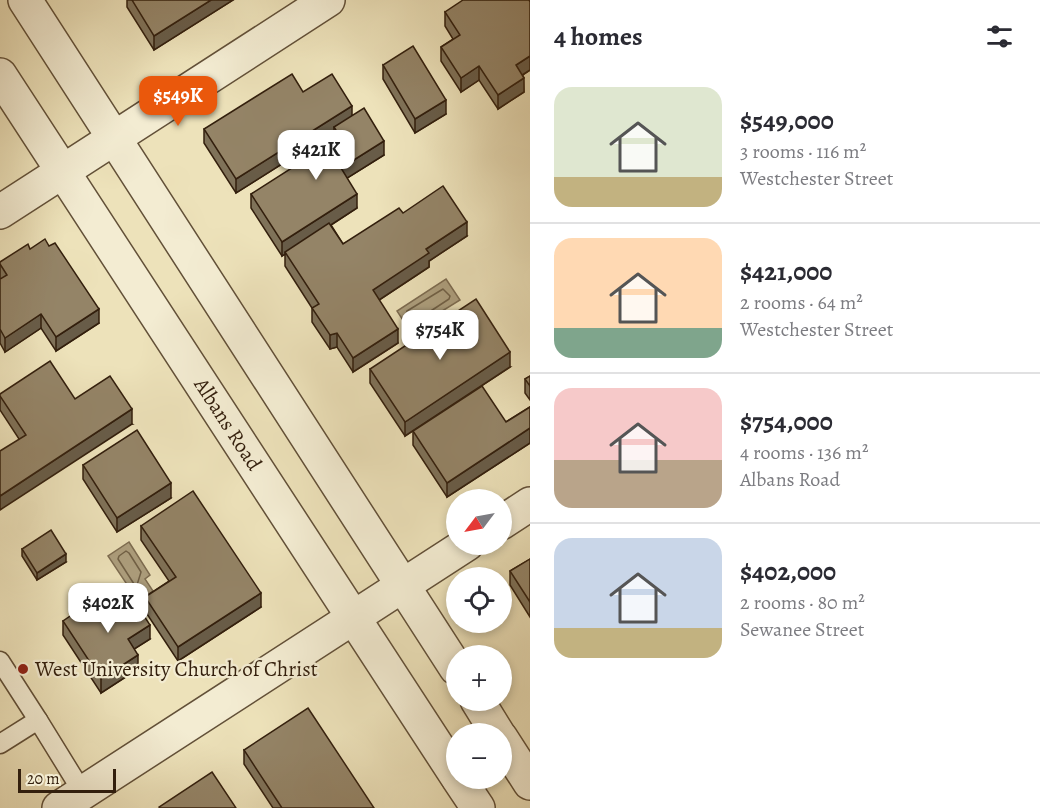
<!DOCTYPE html>
<html lang="en">
<head>
<meta charset="utf-8">
<style>
	body { margin:0; font-family:Alegreya,serif; background:#f2f2f3; color:#2b2b33; height:100vh; display:flex; flex-direction:column; font-size:22px; white-space:nowrap }
	* { box-sizing:border-box; margin:0 }
	p { font-size:20px; color:#7c7c81 }
	.icon { flex:none; width:33px; height:33px; fill:none; stroke:currentColor; stroke-width:2; stroke-linecap:round; stroke-linejoin:round }
	.map { position:relative; flex:1; overflow:hidden }
	.side { display:flex; flex-direction:column; background:#fff; width:510px }
	.side>* { flex:none }
	.needle { width:39px; rotate:238deg }
	.buttons { position:absolute; left:446px; top:489px; display:grid; gap:12px }
	.buttons a { display:grid; place-items:center; width:66px; height:66px; border-radius:50%; background:#fff; box-shadow:0 3px 9px #0003; font-size:30px }
	.scale { position:absolute; left:18px; bottom:15px; width:98px; box-sizing:border-box; padding-left:6px; border:3px solid #331f0d; border-top:0; font-size:16px; line-height:21px; white-space:nowrap; color:#331f0d; -webkit-text-stroke:4px #f3ecd2; paint-order:stroke }
	.price { position:absolute; translate:-50% -51px; padding:0 14px; border-radius:12px; background:#fff; color:#222; font-size:20px; line-height:39px; filter:drop-shadow(0 2px 3px #0008) }
	.price::after { content:''; position:absolute; left:50%; top:36px; width:18px; height:14px; margin-left:-9px; background:inherit; clip-path:polygon(0 0,100% 0,50% 100%) }
	.price.current { background:#ea580c; color:#fff }
	ul { padding:0; list-style:none }
	li { display:flex; align-items:center; gap:18px; height:150px; padding:0 24px }
	li+li { border-top:2px solid #e1e1e2 }
	li span { display:grid; place-items:center; flex:none; width:168px; height:120px; border-radius:18px; color:#555 }
	li>.icon { margin-inline-start:auto }
	span .icon { width:72px; height:72px; fill:#fffc; stroke-width:1 }
	li b { font-size:26px }
	h2 { display:flex; justify-content:space-between; align-items:center; height:72px; padding:0 24px; font-size:26px }
	main { display:flex; flex:1; min-height:0 }
	.map>svg:first-child { display:block }
</style>
</head>
<body>
<main>
<div class="map">
<svg width="530" height="808" viewBox="0 0 530 808">
	<rect width="100%" height="100%" fill="#ede2ba"/>
	<filter id="stains"><feTurbulence type="fractalNoise" baseFrequency=".00333" numOctaves="4"/><feColorMatrix values="0 0 0 0 .2 0 0 0 0 .09 0 0 0 0 .02 0 0 0 .5 -.17"/></filter>
	<radialGradient id="worn" r=".72"><stop offset=".6" stop-color="#630" stop-opacity="0"/><stop offset="1" stop-color="#630" stop-opacity=".3"/></radialGradient>
	<g fill="#aea07f" stroke="#7d6c51" stroke-width="1.5">
		<path d="M446 279 460 300 410 331 397 311Z"/>
		<path d="M129 542 150 575 145 579 153 591 138 601 108 556Z"/>
	</g>
	<g fill="none" stroke-linecap="round" stroke-linejoin="round">
		<g stroke="#706046" stroke-width="1.5">
			<path d="M443 289 450 296 449 299 414 322 410 321 406 315 407 311Z"/>
			<path d="M126 551 129 553 141 572 137 585 134 584 118 559 119 556Z"/>
		</g>
		<defs>
			<g id="lane">
				<path d="M0 661 38 720 0 744"/>
				<path d="M38 720 83 793"/>
			</g>
			<g id="street">
				<path d="M25 0 456 668"/>
				<path d="M0 75 456 775"/>
				<path d="M0 212 328 0"/>
				<path d="M501 523 530 504"/>
				<path d="M477 700 498 734"/>
				<path d="M501 738 530 783"/>
				<path d="M458 778 478 808"/>
				<path d="M59 808 467 544"/>
			</g>
		</defs>
		<use href="#lane" stroke="#625038" stroke-width="21"/>
		<use href="#street" stroke="#625038" stroke-width="36"/>
		<use href="#lane" stroke="#f3ecd2" stroke-width="18"/>
		<use href="#street" stroke="#f3ecd2" stroke-width="33"/>
	</g>
	<g fill="#7f7259" stroke="#331f0d" stroke-width="1.5">
		<path d="M127 0H233L154 50 127 7Z"/>
		<path d="M445 12 530 70 523 75 524 92 498 109 479 80 461 92 441 61V47L453 39 445 26Z"/>
		<path d="M383 65 446 114 415 133 383 79Z"/>
		<path d="M303 92 352 115 384 155 347 178 357 208 331 225 343 244 403 213 467 236 429 261V267L379 300 398 343 353 372 337 347 330 349 312 322V308L285 266V254L282 256 251 208V194L319 166 341 152 334 141V131L236 193 204 143V129Z"/>
		<path d="M30 249 99 323 56 351 41 328 5 352 0 343V262Z"/>
		<path d="M510 367 405 436 370 383V369Z"/>
		<path d="M530 376V400L525 393V379Z"/>
		<path d="M0 394 75 399 132 424 19 439 0 410Z"/>
		<path d="M530 407V443L447 497 413 445V431L506 422Z"/>
		<path d="M83 465 171 498 117 532 83 479Z"/>
		<path d="M141 526 261 607 178 661 145 611V597L169 581 141 540Z"/>
		<path d="M22 549 66 562 37 580 22 556Z"/>
		<path d="M530 559V617L510 585V571Z"/>
		<path d="M89 619 150 639 134 649 138 669 101 693 63 635V621Z"/>
		<path d="M244 750 374 808H273L244 764Z"/>
	</g>
	<g fill="#685c48" stroke="#331f0d" stroke-width="1.5">
		<path d="M211 0H233L154 50V36Z"/>
		<path d="M530 56V70L516 79V65Z"/>
		<path d="M479 66V80L461 92V78Z"/>
		<path d="M524 78V92L498 109V95Z"/>
		<path d="M446 100V114L415 133V119Z"/>
		<path d="M352 106V120L334 127V131L236 193V179Z"/>
		<path d="M384 141V155L341 182V168Z"/>
		<path d="M357 194V208L286 254 285 252V254L282 256V242Z"/>
		<path d="M467 222V236L429 261V267L373 304V290L426 249Z"/>
		<path d="M99 309V323L56 351V337Z"/>
		<path d="M41 314V328L5 352V338Z"/>
		<path d="M398 329V343L353 372V358Z"/>
		<path d="M337 333V347L330 349V335Z"/>
		<path d="M510 352V367L405 436V422Z"/>
		<path d="M132 409V424L0 510V496Z"/>
		<path d="M530 428V443L447 497V483Z"/>
		<path d="M171 483V498L117 532V518Z"/>
		<path d="M66 554V562L37 580V573Z"/>
		<path d="M261 593V607L178 661V647Z"/>
		<path d="M150 625V639L128 653V639Z"/>
		<path d="M138 655V669L101 693V679Z"/>
	</g>
	<g fill="#948467" stroke="#331f0d" stroke-width="1.5">
		<path d="M132 0H211L154 36Z"/>
		<path d="M463 0H529L530 2V56L516 65 524 78 498 95 479 66 461 78 441 47 460 35 445 12Z"/>
		<path d="M413 46 446 100 415 119 383 65Z"/>
		<path d="M292 74 303 92 332 74 352 106 236 179 204 129Z"/>
		<path d="M364 108 384 141 341 168 357 194 282 242 251 194 312 155 319 166 347 148 334 127Z"/>
		<path d="M443 186 467 222 426 249 429 253 373 290 398 329 353 358 337 333 330 335 312 308 319 304 285 252 329 223 343 244 399 208 403 213Z"/>
		<path d="M45 239 49 246 55 243 99 309 56 337 41 314 5 338 0 329V279L7 275 0 264V262L28 244 30 249Z"/>
		<path d="M476 299 510 352 405 422 370 369Z"/>
		<path d="M50 361 75 399 110 376 132 409 0 496V451L26 435 0 396V394Z"/>
		<path d="M530 376V386L525 379Z"/>
		<path d="M482 386 506 422 530 407V428L447 483 413 431Z"/>
		<path d="M137 430 171 483 117 518 83 465Z"/>
		<path d="M193 491 261 593 178 647 145 597 176 577 141 526Z"/>
		<path d="M51 530 66 554 37 573 22 549Z"/>
		<path d="M530 559V602L510 571Z"/>
		<path d="M129 593 150 625 128 639 138 655 101 679 63 621 82 608 89 619Z"/>
		<path d="M308 708 374 808H282L244 750Z"/>
		<path d="M212 772 236 808H160L159 807Z"/>
	</g>
	<circle fill="#8f2418" stroke="#f3ecd2" stroke-width="2" cx="23" cy="669" r="6"/>
	<g text-anchor="middle" dominant-baseline="central" stroke-width="4.5" stroke-linejoin="round" paint-order="stroke">
		<g font-size="21" fill="#331f0d" stroke="#f3ecd2">
			<text transform="translate(228 424) rotate(57)">Albans Road</text>
		</g>
		<g font-size="21" fill="#331f0d" stroke="#f3ecd2" text-anchor="start">
			<text x="35" y="669">West University Church of Christ</text>
		</g>
	</g>
	<rect width="100%" height="100%" filter="url(#stains)"/>
	<rect width="100%" height="100%" fill="url(#worn)"/>
</svg>
<div class="buttons">
<a><svg class="needle" viewBox="-14 -14 28 28"><path d="M0-13l5 13h-10z" fill="#e53935"/><path d="M0 13l5-13h-10z" fill="#7c7c81"/></svg></a>
<a><svg class="icon" aria-label="locate" viewBox="0 0 24 24"><circle cx="12" cy="12" r="6"/><path d="M12 2v4M12 18v4M2 12h4M18 12h4"/></svg></a>
<a>+</a>
<a>−</a>
</div>
<div class="scale">20 m</div>
<b class="price current" style="left:178px;top:127px">$549K</b>
<b class="price" style="left:316px;top:181px">$421K</b>
<b class="price" style="left:440px;top:361px">$754K</b>
<b class="price" style="left:108px;top:634px">$402K</b>
</div>
<section class="side">
<h2>4 homes<svg class="icon" aria-label="filters" viewBox="0 0 24 24"><path d="M4 7h16M4 17h16"/><circle cx="9" cy="7" r="2"/><circle cx="15" cy="17" r="2"/></svg></h2>
<ul>
<li><span style="background:linear-gradient(#dfe7d0 75%,#c2b280 0)"><svg class="icon" aria-label="home" viewBox="0 0 24 24"><path d="M3 11l9-7 9 7M6 9v11h12V9"/></svg></span><div><b>$549,000</b><p>3 rooms · 116 m²</p><p>Westchester Street</p></div></li>
<li><span style="background:linear-gradient(#ffd9b3 75%,#7fa58c 0)"><svg class="icon" aria-label="home" viewBox="0 0 24 24"><path d="M3 11l9-7 9 7M6 9v11h12V9"/></svg></span><div><b>$421,000</b><p>2 rooms · 64 m²</p><p>Westchester Street</p></div></li>
<li><span style="background:linear-gradient(#f6c9c9 60%,#b9a48a 0)"><svg class="icon" aria-label="home" viewBox="0 0 24 24"><path d="M3 11l9-7 9 7M6 9v11h12V9"/></svg></span><div><b>$754,000</b><p>4 rooms · 136 m²</p><p>Albans Road</p></div></li>
<li><span style="background:linear-gradient(#c9d6e8 75%,#c2b280 0)"><svg class="icon" aria-label="home" viewBox="0 0 24 24"><path d="M3 11l9-7 9 7M6 9v11h12V9"/></svg></span><div><b>$402,000</b><p>2 rooms · 80 m²</p><p>Sewanee Street</p></div></li>
</ul>
</section>
</main>
</body>
</html>
